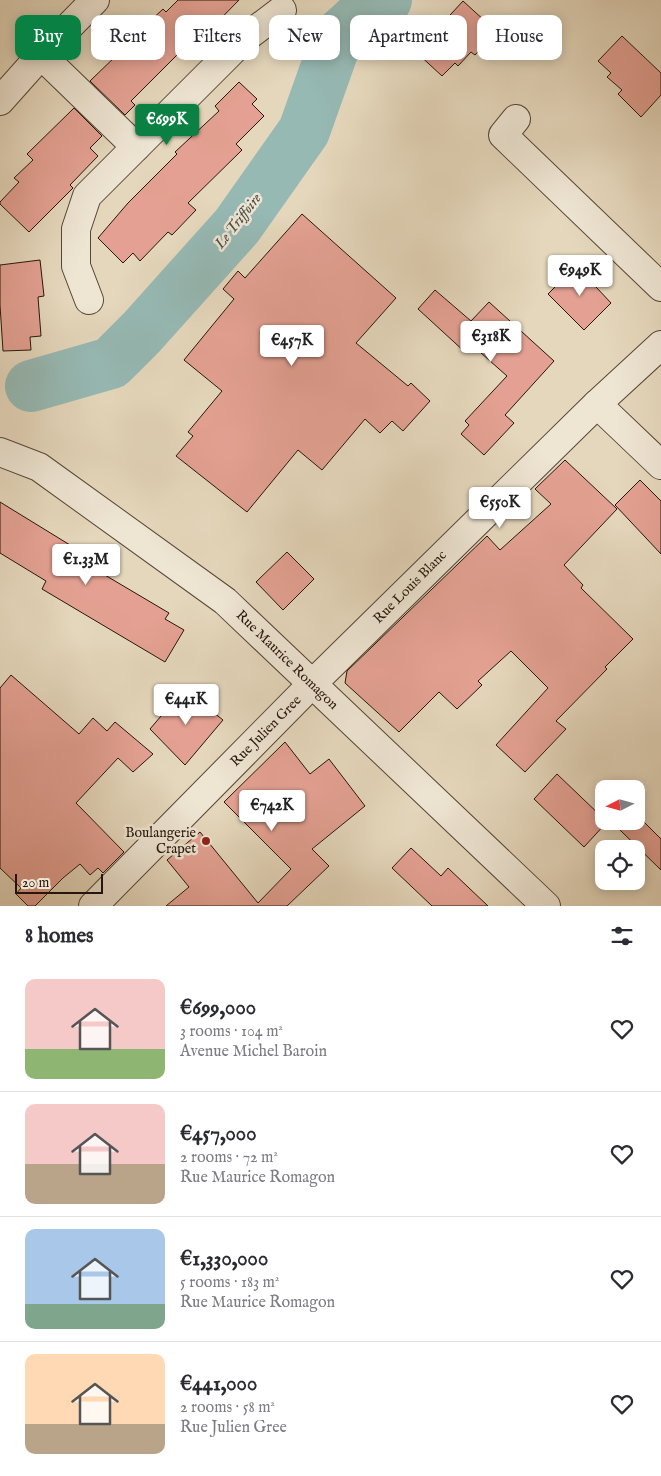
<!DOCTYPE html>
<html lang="en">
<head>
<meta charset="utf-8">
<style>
	body { margin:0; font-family:"IM FELL English",serif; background:#f7f7f7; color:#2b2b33; height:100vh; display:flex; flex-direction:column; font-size:19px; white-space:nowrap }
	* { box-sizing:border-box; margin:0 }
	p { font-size:16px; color:#7c7c81 }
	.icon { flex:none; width:28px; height:28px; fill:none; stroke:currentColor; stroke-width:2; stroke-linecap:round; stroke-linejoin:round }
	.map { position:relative; height:906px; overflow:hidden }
	.panel { display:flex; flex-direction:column; background:#fff; flex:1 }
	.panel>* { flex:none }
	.guide { position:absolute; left:15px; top:15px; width:631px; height:45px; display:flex; gap:10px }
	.needle { width:32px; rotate:264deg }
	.tools { position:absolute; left:595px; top:780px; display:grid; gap:10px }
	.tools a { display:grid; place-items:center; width:50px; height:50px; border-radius:10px; background:#fff; box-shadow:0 2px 12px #0003; font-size:25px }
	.scale { position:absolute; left:15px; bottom:12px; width:88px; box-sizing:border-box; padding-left:5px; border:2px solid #26160c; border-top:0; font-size:14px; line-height:18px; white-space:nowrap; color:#26160c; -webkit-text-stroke:4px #eee5d3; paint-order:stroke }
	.price { position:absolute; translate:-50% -42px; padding:0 11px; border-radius:5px; background:#fff; color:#222; font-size:16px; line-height:32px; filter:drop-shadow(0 1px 2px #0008) }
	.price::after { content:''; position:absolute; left:50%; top:30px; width:15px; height:11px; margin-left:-8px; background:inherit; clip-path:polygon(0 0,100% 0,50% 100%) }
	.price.active { background:#0b8043; color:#fff }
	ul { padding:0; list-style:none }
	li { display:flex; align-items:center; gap:15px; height:125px; padding:0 25px }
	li+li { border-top:1px solid #e1e1e2 }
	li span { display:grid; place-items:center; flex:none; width:140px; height:100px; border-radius:10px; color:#555 }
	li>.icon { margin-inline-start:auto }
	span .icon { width:60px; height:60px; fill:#fffc; stroke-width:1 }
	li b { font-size:21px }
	h2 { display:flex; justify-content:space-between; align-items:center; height:60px; padding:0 25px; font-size:21px }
	.tag { padding:0 18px; border-radius:10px; background:#fff; box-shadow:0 2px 12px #0003; font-size:18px; line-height:45px }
	.tag.active { background:#0b8043; color:#fff }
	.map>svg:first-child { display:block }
</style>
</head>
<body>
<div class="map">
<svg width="661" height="906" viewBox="0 0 661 906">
	<rect width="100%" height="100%" fill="#e5d7bc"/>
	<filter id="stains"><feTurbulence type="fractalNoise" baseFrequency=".004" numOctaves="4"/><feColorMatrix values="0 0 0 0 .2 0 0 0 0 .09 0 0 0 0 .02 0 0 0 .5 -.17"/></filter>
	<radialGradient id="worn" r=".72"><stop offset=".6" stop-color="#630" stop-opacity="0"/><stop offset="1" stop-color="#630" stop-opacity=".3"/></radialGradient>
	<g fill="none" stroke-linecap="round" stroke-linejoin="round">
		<path stroke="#96b9b4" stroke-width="52" d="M31 386 111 363 142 332 237 226 304 131 337 38 362 15 386 0"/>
	</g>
	<g fill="#e4a193" stroke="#26160c">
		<path d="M178 0H239L188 52 184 48 131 101 135 105 125 115 90 81 119 53 118 51 163 9 166 12Z"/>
		<path d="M463 1 497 32 475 55 471 52 458 66 455 63 442 76 416 52Z"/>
		<path d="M622 36 661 73V95L641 117 618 94 622 90 607 77 611 73 598 61Z"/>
		<path d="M239 82 257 99 252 104 264 116 236 144 242 150 188 203 196 210 172 235 168 232 140 261 133 253 123 263 98 238 128 203 177 154 175 152 219 111 215 106Z"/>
		<path d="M74 108 102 136 90 148 98 156 70 185 73 188 29 232 0 204V202L19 182 14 178 33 160 27 154Z"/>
		<path d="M302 214 396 298 356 343 408 386 411 383 430 401 403 431 392 421 380 433 365 419 322 470 298 450 247 512 176 456 193 436 188 432 222 391 184 360 234 299 223 289 238 271 245 278Z"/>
		<path d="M40 260 44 296 38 297 41 336 30 337 31 350 3 351 0 305V265Z"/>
		<path d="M577 265 598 285 596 287 611 303 584 330 548 294Z"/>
		<path d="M435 290 471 321 489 302 554 361 505 415 514 423 484 455 461 434 469 425 465 421 507 376 472 345 466 353 418 309Z"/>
		<path d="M565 460 617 509 564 565 583 585 581 588 633 639 605 667 607 669 556 721 566 729 525 772 496 745 548 688 511 651 478 681 482 685 457 709 439 692 399 732 345 683 347 671 487 536 500 550 551 504 535 489Z"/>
		<path d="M640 480 661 501V554L615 505Z"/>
		<path d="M0 502 70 545 66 552 169 613 165 619 184 630 165 662 42 589 46 581 0 553Z"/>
		<path d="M287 552 314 579 283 610 256 582Z"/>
		<path d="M11 675 79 734 93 718 107 731 115 722 153 754 133 772 118 758 76 803 124 852 103 873 98 868 90 875 80 864 63 878 35 906H28L16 894 21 888 0 868V688Z"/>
		<path d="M184 689 223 720 185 765 150 729Z"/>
		<path d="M285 742 310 774 329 759 365 806 312 849 329 866 287 906H166L189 887 167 860 200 832 258 903 291 869 224 802Z"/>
		<path d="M557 774 604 819V821L607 822 584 847 534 799Z"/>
		<path d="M636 814 661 839V870L620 830 628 821H636Z"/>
		<path d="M411 848 441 876 448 868 488 906H432L392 868Z"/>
	</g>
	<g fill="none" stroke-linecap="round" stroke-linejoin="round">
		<defs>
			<g id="minor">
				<path d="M41 55 136 147"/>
				<path d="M0 101 41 55 95 0"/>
				<path d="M516 119 503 135 661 287"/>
				<path d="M89 300 76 266V229L87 196 245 38 282 10"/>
				<path d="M597 404 661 465"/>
				<path d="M0 452 39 467 225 601 546 906"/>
				<path d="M93 906 312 684 597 404 661 345"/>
			</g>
		</defs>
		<use href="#minor" stroke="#564638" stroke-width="30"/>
		<use href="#minor" stroke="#eee5d3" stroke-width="28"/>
	</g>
	<circle fill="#8f2418" stroke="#eee5d3" stroke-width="2" cx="206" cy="841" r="5"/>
	<g text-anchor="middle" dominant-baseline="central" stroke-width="5" stroke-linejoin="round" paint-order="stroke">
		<g font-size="14" fill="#26160c" stroke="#eee5d3">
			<text transform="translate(410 587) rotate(-45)">Rue Louis Blanc</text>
			<text transform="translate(287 660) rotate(44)">Rue Maurice Romagon</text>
			<text transform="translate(266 731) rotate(-45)">Rue Julien Gree</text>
		</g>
		<g font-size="14" fill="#26160c" stroke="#eee5d3" text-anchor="end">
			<text x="196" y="833">Boulangerie<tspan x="196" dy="16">Crapet</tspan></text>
		</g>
		<g font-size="15" font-style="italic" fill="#4d4f47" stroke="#eee5d3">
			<text transform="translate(238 221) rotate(-52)">Le Triffoire</text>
		</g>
	</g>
	<rect width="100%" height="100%" filter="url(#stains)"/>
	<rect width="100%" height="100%" fill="url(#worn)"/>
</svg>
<div class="tools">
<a><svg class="needle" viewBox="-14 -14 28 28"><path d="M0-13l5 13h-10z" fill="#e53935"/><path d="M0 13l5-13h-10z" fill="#7c7c81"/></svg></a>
<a><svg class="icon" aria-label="locate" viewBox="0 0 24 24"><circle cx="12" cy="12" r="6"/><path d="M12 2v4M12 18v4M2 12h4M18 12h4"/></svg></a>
</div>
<div class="scale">20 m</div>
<b class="price active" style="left:167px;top:146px">€699K</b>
<b class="price" style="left:580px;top:297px">€949K</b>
<b class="price" style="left:491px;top:363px">€318K</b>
<b class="price" style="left:292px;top:367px">€457K</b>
<b class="price" style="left:500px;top:529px">€550K</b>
<b class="price" style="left:86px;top:586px">€1.33M</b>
<b class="price" style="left:186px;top:726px">€441K</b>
<b class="price" style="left:272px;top:832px">€742K</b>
<div class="guide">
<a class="tag active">Buy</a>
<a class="tag">Rent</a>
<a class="tag">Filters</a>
<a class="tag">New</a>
<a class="tag">Apartment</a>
<a class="tag">House</a>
</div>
</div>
<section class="panel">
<h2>8 homes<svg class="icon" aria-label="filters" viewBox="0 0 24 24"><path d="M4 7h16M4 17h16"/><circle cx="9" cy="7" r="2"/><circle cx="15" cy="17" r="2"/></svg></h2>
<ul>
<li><span style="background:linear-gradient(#f6c9c9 70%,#8fb573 0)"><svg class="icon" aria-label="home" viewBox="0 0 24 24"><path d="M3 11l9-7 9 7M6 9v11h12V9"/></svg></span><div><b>€699,000</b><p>3 rooms · 104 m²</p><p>Avenue Michel Baroin</p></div><svg class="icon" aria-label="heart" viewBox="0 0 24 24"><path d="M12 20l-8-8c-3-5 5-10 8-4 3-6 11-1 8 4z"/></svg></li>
<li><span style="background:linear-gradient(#f6c9c9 60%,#b9a48a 0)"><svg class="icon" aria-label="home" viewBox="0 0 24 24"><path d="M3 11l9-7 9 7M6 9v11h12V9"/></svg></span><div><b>€457,000</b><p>2 rooms · 72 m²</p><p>Rue Maurice Romagon</p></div><svg class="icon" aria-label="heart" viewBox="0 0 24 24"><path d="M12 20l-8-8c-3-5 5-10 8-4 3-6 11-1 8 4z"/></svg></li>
<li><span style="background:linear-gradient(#a9c7e8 75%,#7fa58c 0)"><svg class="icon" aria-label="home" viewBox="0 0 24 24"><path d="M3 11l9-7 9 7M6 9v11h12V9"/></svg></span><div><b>€1,330,000</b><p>5 rooms · 183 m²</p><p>Rue Maurice Romagon</p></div><svg class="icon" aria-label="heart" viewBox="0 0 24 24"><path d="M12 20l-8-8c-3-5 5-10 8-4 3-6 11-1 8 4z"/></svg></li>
<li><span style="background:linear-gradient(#ffd9b3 70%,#b9a48a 0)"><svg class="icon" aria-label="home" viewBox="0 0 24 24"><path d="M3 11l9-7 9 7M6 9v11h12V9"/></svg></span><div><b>€441,000</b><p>2 rooms · 58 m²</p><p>Rue Julien Gree</p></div><svg class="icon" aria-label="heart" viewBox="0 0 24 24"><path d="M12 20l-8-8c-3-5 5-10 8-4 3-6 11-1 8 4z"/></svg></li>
</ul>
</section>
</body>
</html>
